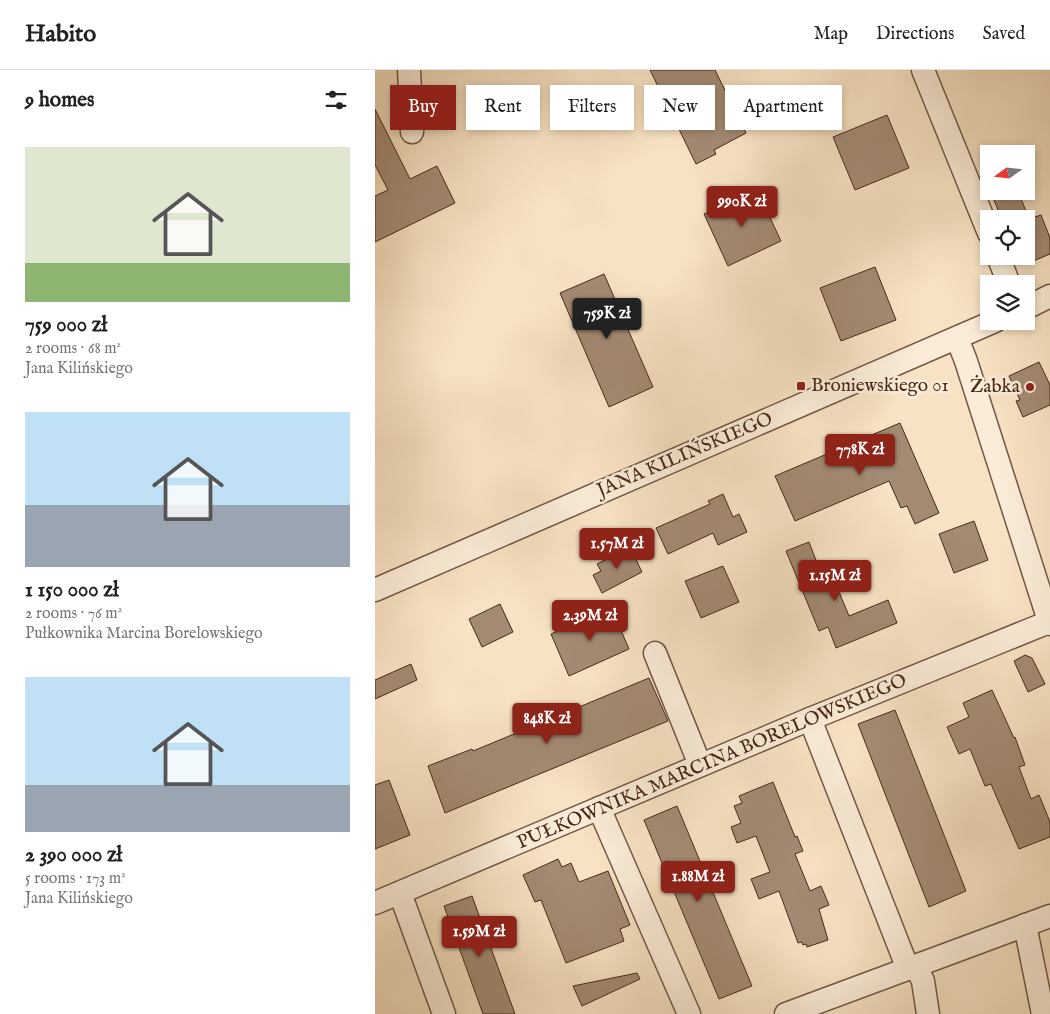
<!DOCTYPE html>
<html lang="en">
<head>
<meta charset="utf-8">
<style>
	body { margin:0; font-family:"IM FELL English",serif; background:#f6f6f6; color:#222; height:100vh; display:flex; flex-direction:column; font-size:19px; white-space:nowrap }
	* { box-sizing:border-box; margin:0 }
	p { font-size:16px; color:#767676 }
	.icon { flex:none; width:28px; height:28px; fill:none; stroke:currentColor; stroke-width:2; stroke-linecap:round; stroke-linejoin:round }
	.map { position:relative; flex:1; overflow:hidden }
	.details { display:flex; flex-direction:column; background:#fff; width:375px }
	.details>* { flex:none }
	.guide { position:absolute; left:15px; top:15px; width:475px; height:45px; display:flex; gap:10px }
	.needle { width:32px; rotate:255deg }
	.buttons { position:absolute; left:605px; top:75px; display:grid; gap:10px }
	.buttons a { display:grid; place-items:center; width:55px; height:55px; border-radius:0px; background:#fff; box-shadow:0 2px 8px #0003; font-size:25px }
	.price { position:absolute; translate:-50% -42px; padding:0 11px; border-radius:5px; background:#8f2418; color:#fff; font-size:16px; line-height:32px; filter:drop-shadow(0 1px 2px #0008) }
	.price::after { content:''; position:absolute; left:50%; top:30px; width:15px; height:11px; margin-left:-8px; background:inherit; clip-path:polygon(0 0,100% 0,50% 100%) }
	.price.selected { background:#222; color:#fff }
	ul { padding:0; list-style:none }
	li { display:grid; align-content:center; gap:10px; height:265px; padding:0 25px }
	li span { display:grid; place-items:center; height:155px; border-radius:0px; color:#555 }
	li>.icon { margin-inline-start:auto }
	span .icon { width:90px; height:90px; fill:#fffc; stroke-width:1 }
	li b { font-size:21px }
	h2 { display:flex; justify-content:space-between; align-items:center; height:60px; padding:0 25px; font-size:21px }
	.pill { padding:0 18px; border-radius:0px; background:#fff; box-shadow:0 2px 8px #0003; font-size:18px; line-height:45px }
	.pill.selected { background:#8f2418; color:#fff }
	header { display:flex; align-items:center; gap:30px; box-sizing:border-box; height:70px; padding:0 25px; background:#fff; border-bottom:1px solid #e0e0e0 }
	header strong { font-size:24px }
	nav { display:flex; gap:28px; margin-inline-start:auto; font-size:18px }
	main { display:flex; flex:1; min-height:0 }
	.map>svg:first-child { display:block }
</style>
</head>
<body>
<header>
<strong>Habito</strong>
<nav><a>Map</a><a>Directions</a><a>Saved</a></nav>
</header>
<main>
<section class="details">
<h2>9 homes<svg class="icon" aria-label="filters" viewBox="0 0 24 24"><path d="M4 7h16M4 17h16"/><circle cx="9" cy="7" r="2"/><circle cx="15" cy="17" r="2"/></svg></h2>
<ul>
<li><span style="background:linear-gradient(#dfe7d0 75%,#8fb573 0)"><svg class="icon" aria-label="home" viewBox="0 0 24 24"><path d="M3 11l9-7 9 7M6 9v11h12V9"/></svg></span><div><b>759 000 zł</b><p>2 rooms · 68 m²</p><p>Jana Kilińskiego</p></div></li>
<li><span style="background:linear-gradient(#bfe0f5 60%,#9aa5b1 0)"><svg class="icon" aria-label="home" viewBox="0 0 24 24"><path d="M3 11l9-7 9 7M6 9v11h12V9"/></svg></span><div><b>1 150 000 zł</b><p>2 rooms · 76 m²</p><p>Pułkownika Marcina Borelowskiego</p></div></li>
<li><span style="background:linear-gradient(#bfe0f5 70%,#9aa5b1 0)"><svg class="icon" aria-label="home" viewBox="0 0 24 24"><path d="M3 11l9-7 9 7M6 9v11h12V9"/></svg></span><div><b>2 390 000 zł</b><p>5 rooms · 173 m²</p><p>Jana Kilińskiego</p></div></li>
</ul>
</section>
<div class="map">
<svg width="675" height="944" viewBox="0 0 675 944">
	<rect width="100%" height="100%" fill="#f7e2c3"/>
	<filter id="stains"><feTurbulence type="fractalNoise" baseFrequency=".004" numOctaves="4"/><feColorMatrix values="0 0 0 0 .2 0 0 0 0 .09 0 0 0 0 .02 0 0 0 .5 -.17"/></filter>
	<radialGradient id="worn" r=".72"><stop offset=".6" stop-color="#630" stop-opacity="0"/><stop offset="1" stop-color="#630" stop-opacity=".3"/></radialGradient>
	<g fill="#a38a73" stroke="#472a1c">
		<path d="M275 0H340L371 63 339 80 341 84 321 94Z"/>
		<path d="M0 39 35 109 62 96 80 133 0 172V126L13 120 0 95Z"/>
		<path d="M512 45 534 98 480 120 458 67Z"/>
		<path d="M382 120 406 171 353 196 329 144Z"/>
		<path d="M634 121H643L654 149H627L618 128Z"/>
		<path d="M666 145 675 168V184L651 194V150Z"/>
		<path d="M500 197 521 250 466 271 445 218Z"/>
		<path d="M229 204 278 317 234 337 185 223Z"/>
		<path d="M664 292 675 315V335L648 347 641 331 645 330 634 306Z"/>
		<path d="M525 353 564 443 540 454 532 436 526 438 514 411 420 451 400 406Z"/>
		<path d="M348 424 358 447 364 444 372 462 343 475 338 463 293 484 281 458 335 434 333 431Z"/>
		<path d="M599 451 613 490 579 503 564 464Z"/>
		<path d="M434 472 448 509 457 505 474 546 513 530 522 553 461 578 453 557 444 561 411 481Z"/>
		<path d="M255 477 267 502 227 523 218 505 226 501 222 494Z"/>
		<path d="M348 496 364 532 326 548 310 511Z"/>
		<path d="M125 534 138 562 107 577 94 549Z"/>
		<path d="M236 537 254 579 194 606 176 564Z"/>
		<path d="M650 585 657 588 670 614 653 622 639 591Z"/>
		<path d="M36 594 42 610 0 629V610Z"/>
		<path d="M274 608 293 651 70 743 53 696 97 679 98 681Z"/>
		<path d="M617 620 639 668 640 667 650 695 644 697 656 729 664 725 675 752V767L644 779 616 714 610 716 595 679 584 684 572 657 594 647 588 633Z"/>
		<path d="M520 640 591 821 554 837 483 654Z"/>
		<path d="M14 710 35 765 0 779V715Z"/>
		<path d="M398 712 420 767 422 766 428 781 420 784 435 821 446 816 454 835 444 839 453 870 432 877 431 874 428 875 427 872 423 873 404 821 384 829 376 809 395 802 381 766 362 773 356 757 366 753 359 736 367 733 364 726Z"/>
		<path d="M302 736 377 916 344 929 269 750Z"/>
		<path d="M183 789 187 797 196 793 204 812 233 801 255 855 245 859 249 871 191 893 166 830 160 832 148 805Z"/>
		<path d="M97 826 140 944H108L69 836Z"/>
		<path d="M262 903 265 909 207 936 198 916Z"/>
	</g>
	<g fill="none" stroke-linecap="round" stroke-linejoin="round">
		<defs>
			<g id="minor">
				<path d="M34 0 37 62"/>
				<path d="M548 0 614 163"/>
				<path d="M623 186 634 214"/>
				<path d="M651 238 675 226"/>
				<path d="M582 268 591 291 675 554"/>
				<path d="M0 520 620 251"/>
				<path d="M280 583 325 695"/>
				<path d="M435 649 533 899"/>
				<path d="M224 738 314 944"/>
				<path d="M25 823 69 944"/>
				<path d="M0 833 435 649 674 552"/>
				<path d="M650 855 668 944"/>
				<path d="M541 896 548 911 553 944"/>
				<path d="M411 944 675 846"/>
			</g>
		</defs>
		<use href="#minor" stroke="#735846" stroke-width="25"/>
		<use href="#minor" stroke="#faecd8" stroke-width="22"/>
	</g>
	<g fill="#8f2418" stroke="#faecd8" stroke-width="2">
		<rect x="421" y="311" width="10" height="10" rx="2.5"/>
		<circle cx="655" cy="317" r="5"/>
	</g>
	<g text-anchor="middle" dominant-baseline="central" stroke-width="5" stroke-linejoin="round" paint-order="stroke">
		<g font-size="19" fill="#472a1c" stroke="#faecd8" text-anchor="start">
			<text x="436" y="316">Broniewskiego 01</text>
			<text x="645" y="317" text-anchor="end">Żabka</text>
		</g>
		<g font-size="19" fill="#472a1c" stroke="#faecd8">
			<text transform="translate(310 385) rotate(-23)">JANA KILIŃSKIEGO</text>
			<text transform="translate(337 692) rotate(-23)">PUŁKOWNIKA MARCINA BORELOWSKIEGO</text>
		</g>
	</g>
	<rect width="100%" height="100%" filter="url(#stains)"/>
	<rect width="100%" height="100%" fill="url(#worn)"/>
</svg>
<div class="buttons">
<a><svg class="needle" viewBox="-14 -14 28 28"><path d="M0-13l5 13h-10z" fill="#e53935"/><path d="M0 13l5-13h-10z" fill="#767676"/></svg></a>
<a><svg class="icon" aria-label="locate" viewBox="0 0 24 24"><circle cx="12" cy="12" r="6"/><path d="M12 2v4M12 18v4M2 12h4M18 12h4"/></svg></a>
<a><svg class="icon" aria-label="layers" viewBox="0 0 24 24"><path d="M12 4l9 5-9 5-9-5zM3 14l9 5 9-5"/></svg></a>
</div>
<b class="price" style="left:367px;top:158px">990K zł</b>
<b class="price selected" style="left:232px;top:270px">759K zł</b>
<b class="price" style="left:485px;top:406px">778K zł</b>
<b class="price" style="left:242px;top:500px">1.57M zł</b>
<b class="price" style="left:460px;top:532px">1.15M zł</b>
<b class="price" style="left:215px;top:572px">2.39M zł</b>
<b class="price" style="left:172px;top:675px">848K zł</b>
<b class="price" style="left:323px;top:833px">1.88M zł</b>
<b class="price" style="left:104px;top:888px">1.59M zł</b>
<div class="guide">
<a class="pill selected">Buy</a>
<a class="pill">Rent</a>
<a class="pill">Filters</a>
<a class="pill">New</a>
<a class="pill">Apartment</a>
</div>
</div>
</main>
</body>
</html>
